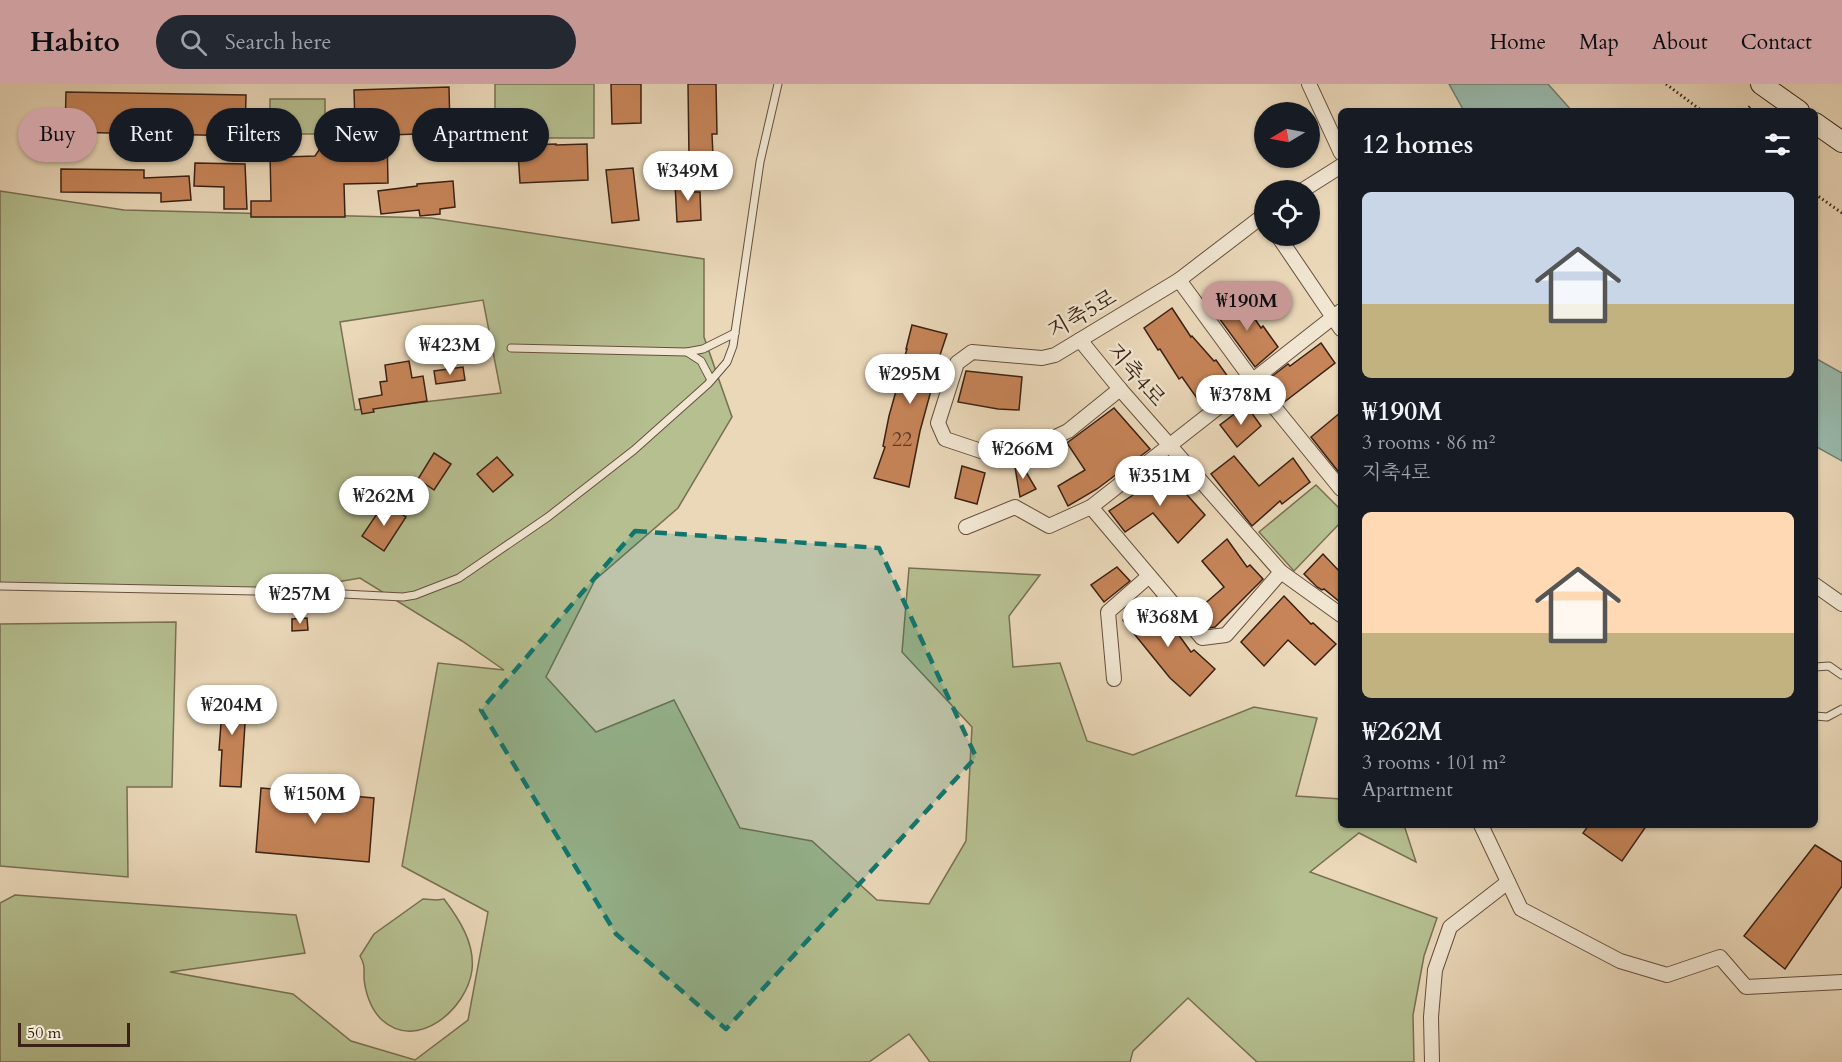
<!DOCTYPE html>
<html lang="en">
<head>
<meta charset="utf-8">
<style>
	body { margin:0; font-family:Cardo,"Noto Serif KR",serif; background:#242831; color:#f1f3f6; height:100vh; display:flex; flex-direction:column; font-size:22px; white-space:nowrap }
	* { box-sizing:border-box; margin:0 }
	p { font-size:20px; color:#9ea1a6 }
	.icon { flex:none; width:33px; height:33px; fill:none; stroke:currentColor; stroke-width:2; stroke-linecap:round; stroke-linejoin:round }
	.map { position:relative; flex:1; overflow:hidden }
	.panel { position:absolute; left:1338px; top:24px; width:480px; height:720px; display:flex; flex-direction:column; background:#171b24; border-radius:9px; box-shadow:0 2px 4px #0004 }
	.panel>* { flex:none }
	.guide { position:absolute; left:18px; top:24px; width:570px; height:54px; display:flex; gap:12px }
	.needle { width:39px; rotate:260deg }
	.fabs { position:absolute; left:1254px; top:18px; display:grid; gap:12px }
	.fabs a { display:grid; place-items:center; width:66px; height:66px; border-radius:50%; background:#171b24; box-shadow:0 2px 4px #0004; font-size:30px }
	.scale { position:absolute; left:18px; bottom:15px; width:112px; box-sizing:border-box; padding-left:6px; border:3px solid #3a2115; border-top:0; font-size:16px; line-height:21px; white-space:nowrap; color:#3a2115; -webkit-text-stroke:4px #f1e6d2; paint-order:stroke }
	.price { position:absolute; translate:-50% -51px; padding:0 14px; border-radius:21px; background:#fff; color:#222; font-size:20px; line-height:39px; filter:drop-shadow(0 2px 3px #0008) }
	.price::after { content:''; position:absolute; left:50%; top:36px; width:18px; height:14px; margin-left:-9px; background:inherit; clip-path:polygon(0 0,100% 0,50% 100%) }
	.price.selected { background:#c59692; color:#111 }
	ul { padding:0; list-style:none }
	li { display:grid; align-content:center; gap:12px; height:318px; padding:0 24px }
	li span { display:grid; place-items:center; height:186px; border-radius:9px; color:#555 }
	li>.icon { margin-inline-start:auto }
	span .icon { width:108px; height:108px; fill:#fffc; stroke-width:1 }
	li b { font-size:26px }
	h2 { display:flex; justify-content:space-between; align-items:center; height:72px; padding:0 24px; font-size:26px }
	.pill { padding:0 21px; border-radius:27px; background:#171b24; box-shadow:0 2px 4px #0004; font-size:21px; line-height:54px }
	.pill.selected { background:#c59692; color:#111 }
	header { display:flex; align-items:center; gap:36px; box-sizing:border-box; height:84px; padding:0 30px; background:#c59692; color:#111 }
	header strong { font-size:28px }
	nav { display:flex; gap:33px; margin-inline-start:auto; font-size:21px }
	.search { width:420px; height:54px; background:#242831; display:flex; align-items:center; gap:15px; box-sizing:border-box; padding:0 21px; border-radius:33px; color:#9ea1a6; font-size:22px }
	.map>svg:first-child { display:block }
</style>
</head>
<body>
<header>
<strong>Habito</strong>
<div class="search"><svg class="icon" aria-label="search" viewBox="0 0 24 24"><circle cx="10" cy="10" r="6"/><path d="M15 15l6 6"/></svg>Search here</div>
<nav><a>Home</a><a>Map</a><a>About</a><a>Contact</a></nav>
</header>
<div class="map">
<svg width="1842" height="978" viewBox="0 0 1842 978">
	<rect width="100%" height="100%" fill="#ead8b9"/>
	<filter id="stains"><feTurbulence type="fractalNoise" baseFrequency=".00333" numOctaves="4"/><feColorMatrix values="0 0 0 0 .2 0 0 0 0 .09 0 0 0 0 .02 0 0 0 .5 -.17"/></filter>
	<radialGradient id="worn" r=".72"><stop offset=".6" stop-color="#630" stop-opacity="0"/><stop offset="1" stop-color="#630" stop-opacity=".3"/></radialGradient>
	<g fill="#b5bf90" stroke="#787052" stroke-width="1.5" fill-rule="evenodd">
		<rect x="495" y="0" width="99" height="54"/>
		<rect x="270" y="15" width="55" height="35"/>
		<path d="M0 107 124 126 431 134 704 175V253L732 333 678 424 595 496 546 593 596 648 674 616 740 744 812 757 877 816 929 820 966 757 972 643 902 568 909 484 1040 491 1009 532 1013 583 1060 579 1087 657 1133 671 1254 623 1317 634 1296 712 1341 715V741H1404L1416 778 1359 749 1310 788 1437 834 1424 872 1413 931 1414 978H1257L1188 914 1133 967 1130 978H930L909 950 869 978H0V819L15 811 296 831 305 869 170 888 293 910 351 957 415 976 468 936 488 828 402 782 438 579 504 586 462 557 360 494 274 509 0 500ZM483 216 501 309 355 326 340 238Z"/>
		<path d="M1316 401 1341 426V438L1294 487 1259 448Z"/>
		<path d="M176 538 172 703H127L128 793 0 782V540Z"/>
		<path d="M423 815 437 816 444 815C459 835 475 859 472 886 467 925 417 968 382 936 371 926 365 908 364 894 364 884 365 881 360 872L374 850Z"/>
	</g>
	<g fill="#98baad" stroke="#727d70" stroke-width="1.5">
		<path d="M1449 0H1548L1572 27H1464Z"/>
		<path d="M1815 274 1842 289V377L1815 362Z"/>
	</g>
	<g fill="#c68458" stroke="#3a2115" stroke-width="1.5">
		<path d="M611 0H641V39L612 40Z"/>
		<path d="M688 0H716L717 50H712L713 72 689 73Z"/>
		<path d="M449 3 450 49 387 51 388 99 344 100 345 133H251V117H271L270 68 285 67V73L315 72 319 66 330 65 335 74H356L354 6Z"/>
		<path d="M66 8 246 11 245 52 65 48Z"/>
		<path d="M556 60V61L587 60 588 96 520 99 518 69H524V61Z"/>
		<path d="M195 79 245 80 247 125H224V103L194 102Z"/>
		<path d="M633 84 639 136 612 139 606 86Z"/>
		<path d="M61 85 144 86V94L189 92 191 116 161 118V109L61 108Z"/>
		<path d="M453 97 455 123 440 125V130L420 132 419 126 381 130 378 107 417 102V100Z"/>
		<path d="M694 97V108H700L701 136 677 138 675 99Z"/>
		<path d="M1240 213 1261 244 1263 242 1278 263 1255 283 1216 230Z"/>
		<path d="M1172 224 1191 253 1192 252 1214 277 1216 276 1231 297 1201 320 1182 293 1179 295 1160 265 1158 266 1144 244Z"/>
		<path d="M912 241 947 250 937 280 938 281 920 347 909 403 874 394 885 363 883 362 889 332 898 300H896L907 265H906Z"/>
		<path d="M1321 259 1335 279 1283 319 1266 297 1288 280 1290 282Z"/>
		<path d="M409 277 412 294 423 292 427 317 373 325 374 328 362 330 359 315 382 311 380 298 387 297 385 281Z"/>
		<path d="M463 283 465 296 436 300 434 287Z"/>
		<path d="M966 287 1022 293 1019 326 998 325 958 318Z"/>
		<path d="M1246 321 1261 342 1237 363 1220 341Z"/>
		<path d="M1114 324 1150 365 1097 405 1068 422 1058 402 1085 386 1067 359Z"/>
		<path d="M1341 328V391L1311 353Z"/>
		<path d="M434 369 451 380 434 406 418 395Z"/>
		<path d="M1234 372 1259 402 1293 374 1310 398 1282 420 1280 417 1252 442 1211 390Z"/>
		<path d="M497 373 513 391 493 408 477 390Z"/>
		<path d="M1019 376 1036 405 1020 413 1014 377Z"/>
		<path d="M962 382 985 389 977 420 955 414Z"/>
		<path d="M1164 385 1205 431 1178 459 1153 429 1125 448 1109 427 1142 405Z"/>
		<path d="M385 418 406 433 384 467 362 452Z"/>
		<path d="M1227 455 1247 483 1250 481 1263 495 1215 543 1208 544 1194 529 1224 503 1202 477Z"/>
		<path d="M1323 470 1341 489V519L1324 505 1322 506 1317 503 1304 490Z"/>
		<path d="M1117 483 1130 497 1104 518 1091 501Z"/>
		<path d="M1284 512 1311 540 1313 539 1336 560 1315 581 1288 556 1264 582 1241 558Z"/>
		<path d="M1147 515 1170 539 1191 568 1194 566 1215 585 1190 612 1170 594 1123 536Z"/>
		<path d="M307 534 308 546 292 547V535Z"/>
		<path d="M220 605 247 608 241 703 220 702 222 666H219L222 626H218Z"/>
		<path d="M261 704 374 714 369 778 256 768Z"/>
		<path d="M1589 741H1647L1622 777 1583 749Z"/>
		<path d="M1815 761 1842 778V802L1785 885 1744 852Z"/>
	</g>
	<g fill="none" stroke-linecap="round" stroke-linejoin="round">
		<defs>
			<g id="service">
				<path d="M511 264 687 268"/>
				<path d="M711 296 701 277 687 268 703 265 735 249"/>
				<path d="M0 502 303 508 403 513 415 511 459 494 548 433 634 366 708 300 727 278 733 262 760 78 778 0"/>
				<path d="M1815 583 1829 582 1842 591"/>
				<path d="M1815 632 1827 633 1842 625"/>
			</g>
			<g id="minor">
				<path d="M1309 0 1341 69"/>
				<path d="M1303 106 1341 82"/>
				<path d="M1278 152 1341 245"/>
				<path d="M1179 196 1253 297 1341 405"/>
				<path d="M1080 256 1120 305 1281 488 1341 531"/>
				<path d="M1120 305 1068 347 1036 362 996 372 945 355 938 339 957 279 972 268 1042 274 1055 271 1179 196 1264 131"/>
				<path d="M1091 423 1202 554 1226 551 1281 488"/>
				<path d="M966 443 1015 423 1049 442 1091 423 1341 227"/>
				<path d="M1815 501 1842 520"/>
				<path d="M1114 595 1108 528 1149 492"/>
				<path d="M1481 741 1521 825 1620 877 1667 891 1720 873 1746 903 1842 898"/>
				<path d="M1432 978 1431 933 1435 886 1450 843 1508 798"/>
			</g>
			<g id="secondary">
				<path d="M1761 0 1799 27"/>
				<path d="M1815 39 1842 58"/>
			</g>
		</defs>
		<use href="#service" stroke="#664f3e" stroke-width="9"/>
		<use href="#minor" stroke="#664f3e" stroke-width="16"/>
		<use href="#secondary" stroke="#3a2115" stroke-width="22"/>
		<g stroke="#3a2115" stroke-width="3" stroke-dasharray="1.5 3" stroke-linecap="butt">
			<path d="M1666 0 1702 27"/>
			<path d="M1746 27 1751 21"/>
			<path d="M1815 110 1842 129"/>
		</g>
		<use href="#service" stroke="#f1e6d2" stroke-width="7"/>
		<use href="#minor" stroke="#f1e6d2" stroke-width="14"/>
		<use href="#secondary" stroke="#f1e6d2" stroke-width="20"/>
	</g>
	<path fill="#0f766e" fill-opacity="0.2" stroke="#0f766e" stroke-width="4.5" stroke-dasharray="12 8" stroke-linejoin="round" d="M635 447 879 464 976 673 726 945 616 850 481 626Z"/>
	<g text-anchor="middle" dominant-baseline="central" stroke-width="5" stroke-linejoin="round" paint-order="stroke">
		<g font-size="20" fill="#5d3a26">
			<text x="902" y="355">22</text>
		</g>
		<g font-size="22" fill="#3a2115" stroke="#f1e6d2">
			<text transform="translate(1082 230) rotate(-30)">지축5로</text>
			<text transform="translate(1136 291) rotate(49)">지축4로</text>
		</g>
	</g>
	<rect width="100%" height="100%" filter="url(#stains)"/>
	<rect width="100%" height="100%" fill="url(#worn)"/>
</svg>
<div class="fabs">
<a><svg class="needle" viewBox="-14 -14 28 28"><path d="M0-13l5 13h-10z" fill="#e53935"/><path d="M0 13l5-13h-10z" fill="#9ea1a6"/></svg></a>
<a><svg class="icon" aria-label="locate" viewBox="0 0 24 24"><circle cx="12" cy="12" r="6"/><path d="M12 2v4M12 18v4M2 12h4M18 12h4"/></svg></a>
</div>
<div class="scale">50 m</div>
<b class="price" style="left:688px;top:118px">₩349M</b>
<b class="price selected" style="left:1247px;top:248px">₩190M</b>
<b class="price" style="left:450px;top:292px">₩423M</b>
<b class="price" style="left:910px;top:321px">₩295M</b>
<b class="price" style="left:1241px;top:342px">₩378M</b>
<b class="price" style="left:1023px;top:396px">₩266M</b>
<b class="price" style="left:1160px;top:423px">₩351M</b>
<b class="price" style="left:384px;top:443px">₩262M</b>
<b class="price" style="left:300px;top:541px">₩257M</b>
<b class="price" style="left:1168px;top:564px">₩368M</b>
<b class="price" style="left:232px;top:652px">₩204M</b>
<b class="price" style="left:315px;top:741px">₩150M</b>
<div class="guide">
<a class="pill selected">Buy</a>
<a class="pill">Rent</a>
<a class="pill">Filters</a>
<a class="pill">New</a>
<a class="pill">Apartment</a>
</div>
<section class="panel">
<h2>12 homes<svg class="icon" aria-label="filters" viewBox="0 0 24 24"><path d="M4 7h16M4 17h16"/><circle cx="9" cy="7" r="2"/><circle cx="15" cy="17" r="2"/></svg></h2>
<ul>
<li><span style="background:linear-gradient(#c9d6e8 60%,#c2b280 0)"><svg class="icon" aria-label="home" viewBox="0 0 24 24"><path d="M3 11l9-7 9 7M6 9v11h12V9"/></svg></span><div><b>₩190M</b><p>3 rooms · 86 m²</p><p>지축4로</p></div></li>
<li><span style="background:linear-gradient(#ffd9b3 65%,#c2b280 0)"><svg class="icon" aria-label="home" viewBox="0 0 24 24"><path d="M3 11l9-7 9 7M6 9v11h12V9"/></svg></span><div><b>₩262M</b><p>3 rooms · 101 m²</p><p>Apartment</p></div></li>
</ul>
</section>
</div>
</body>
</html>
